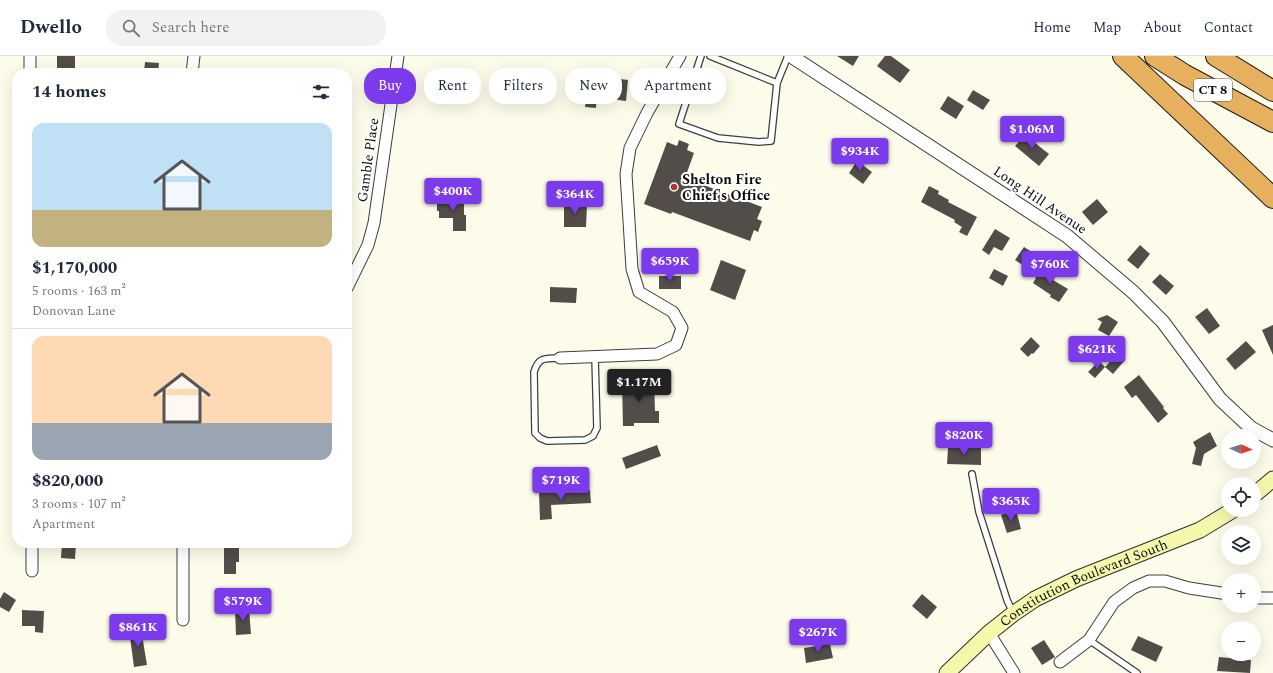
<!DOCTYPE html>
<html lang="en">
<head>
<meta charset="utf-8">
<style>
	body { margin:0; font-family:Spectral,serif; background:#f2f2f3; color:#1f2937; height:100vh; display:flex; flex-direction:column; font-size:15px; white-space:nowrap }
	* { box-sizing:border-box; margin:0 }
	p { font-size:13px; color:#747a83 }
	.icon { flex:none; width:22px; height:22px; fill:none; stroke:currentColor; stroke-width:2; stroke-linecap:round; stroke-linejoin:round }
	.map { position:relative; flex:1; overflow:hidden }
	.side { position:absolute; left:12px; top:12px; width:340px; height:480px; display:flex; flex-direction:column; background:#fff; border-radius:16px; box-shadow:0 4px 16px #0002 }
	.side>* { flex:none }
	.banner { position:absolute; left:364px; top:12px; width:380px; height:36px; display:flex; gap:8px }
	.needle { width:26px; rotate:94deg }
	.tools { position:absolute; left:1221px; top:373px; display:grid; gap:8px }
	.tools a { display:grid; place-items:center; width:40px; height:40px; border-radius:50%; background:#fff; box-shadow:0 4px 16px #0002; font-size:20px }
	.price { position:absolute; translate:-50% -34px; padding:0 9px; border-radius:4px; background:#7c3aed; color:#fff; font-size:13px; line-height:26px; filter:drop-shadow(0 1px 2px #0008) }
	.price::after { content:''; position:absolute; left:50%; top:24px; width:12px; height:9px; margin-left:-6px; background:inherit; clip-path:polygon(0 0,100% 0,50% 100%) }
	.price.active { background:#222; color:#fff }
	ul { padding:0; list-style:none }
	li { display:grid; align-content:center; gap:8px; height:212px; padding:0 20px }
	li+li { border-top:1px solid #e0e1e3 }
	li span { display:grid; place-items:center; height:124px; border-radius:12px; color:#555 }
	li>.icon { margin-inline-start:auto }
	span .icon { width:72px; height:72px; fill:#fffc; stroke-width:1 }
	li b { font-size:17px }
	h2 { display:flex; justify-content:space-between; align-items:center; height:48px; padding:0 20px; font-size:17px }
	.pill { padding:0 14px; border-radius:16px; background:#fff; box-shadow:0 4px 16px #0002; font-size:14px; line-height:36px }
	.pill.active { background:#7c3aed; color:#fff }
	header { display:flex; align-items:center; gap:24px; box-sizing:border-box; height:56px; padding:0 20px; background:#fff; border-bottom:1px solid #e0e1e3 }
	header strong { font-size:19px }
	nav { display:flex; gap:22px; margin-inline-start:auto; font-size:14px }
	.search { width:280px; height:36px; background:#f2f2f3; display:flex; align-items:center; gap:10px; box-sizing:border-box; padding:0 14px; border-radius:16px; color:#747a83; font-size:15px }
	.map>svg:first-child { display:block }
</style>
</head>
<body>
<header>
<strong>Dwello</strong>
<div class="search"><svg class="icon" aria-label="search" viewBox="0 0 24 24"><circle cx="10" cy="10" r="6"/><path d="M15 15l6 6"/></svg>Search here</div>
<nav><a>Home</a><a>Map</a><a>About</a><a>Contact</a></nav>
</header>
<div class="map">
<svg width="1273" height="617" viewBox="0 0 1273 617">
	<rect width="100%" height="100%" fill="#fdfcea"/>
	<g fill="#524d48">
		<rect x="57" y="0" width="18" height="13"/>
		<path d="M837 0H859L853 10Z"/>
		<path d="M885 0H891L910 14 900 27 877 10Z"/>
		<path d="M145 6 159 7 158 17H144Z"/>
		<path d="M613 22 628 24 626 45 611 43Z"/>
		<path d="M973 34 990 44 983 54 967 44Z"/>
		<path d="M587 38 597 39 596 52 585 51Z"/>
		<path d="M948 40 964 50 956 63 940 53Z"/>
		<path d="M1025 79 1049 98 1039 110 1015 90Z"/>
		<path d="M679 84 689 88 687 94 694 97 685 122 762 151 757 163 762 165 758 176 754 174 750 185 672 156 671 158 644 148 667 86 677 90Z"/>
		<path d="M857 105 872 116 863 128 849 117Z"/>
		<path d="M929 130 939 135 938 138 949 144 948 146 977 161 967 180 959 176 962 171 954 166 955 164 921 146Z"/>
		<path d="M437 142H464V159H466V175H453V162H439V155H437Z"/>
		<path d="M1097 143 1108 156 1093 169 1082 156Z"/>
		<path d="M564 148H587L586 171H564Z"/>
		<path d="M995 173 1010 182 1002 195 994 191 989 199 982 194Z"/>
		<path d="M1140 189 1150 198 1138 213 1127 204Z"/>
		<path d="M1024 191 1038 200 1029 213 1015 204Z"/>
		<path d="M721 204 746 214 735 244 710 234Z"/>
		<path d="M1039 212 1055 222 1053 224 1068 233 1059 246 1050 241 1051 239 1033 227 1036 222 1034 220Z"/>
		<path d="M994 213 1008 220 1003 230 989 222Z"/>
		<path d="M1160 218 1174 230 1166 239 1152 226Z"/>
		<rect x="659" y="220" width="22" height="13"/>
		<path d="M550 231 577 232 576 247 550 246Z"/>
		<path d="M1207 252 1220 270 1209 278 1195 261Z"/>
		<path d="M1107 259 1118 266 1109 280 1098 274 1102 266 1097 263Z"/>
		<path d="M1273 269V299L1262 274Z"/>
		<path d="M1031 281 1040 290 1033 298 1032 297 1028 301 1020 293Z"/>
		<path d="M1246 285 1256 296 1235 314 1226 303Z"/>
		<path d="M1117 298 1125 304 1113 318 1105 311Z"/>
		<path d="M1099 305 1105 311 1095 322 1088 316Z"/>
		<path d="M1139 319 1164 351 1163 352 1168 358 1158 367 1136 339 1132 342 1124 331Z"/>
		<path d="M633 324H654L655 355H659V367H634V370H623L622 328H633Z"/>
		<path d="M1210 376 1217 390 1204 398 1201 410 1192 408 1196 392 1193 386Z"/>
		<path d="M657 389 661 400 626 413 622 402Z"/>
		<path d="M948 392H981V409L947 408Z"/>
		<path d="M590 434 591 447 551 449 552 463 540 464 539 437H555V435Z"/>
		<path d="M1016 454 1021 473 1007 477 1001 459Z"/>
		<path d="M62 487H76L75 503 61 502Z"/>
		<path d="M224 487H239V506H236V518H224Z"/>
		<path d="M4 536 16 544 9 556 0 551V543Z"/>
		<path d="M922 538 937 551 927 563 912 550Z"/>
		<path d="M249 553 251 578 236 579 235 554Z"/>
		<path d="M22 554 44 555 43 577 35 576V570H22Z"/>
		<path d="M141 573 147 609 134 611 129 574Z"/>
		<path d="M1138 580 1163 591 1156 606 1131 594Z"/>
		<path d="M1044 584 1055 601 1042 609 1031 592Z"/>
		<path d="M830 588 833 602 806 607 804 592Z"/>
		<path d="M1219 601 1251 604 1250 617 1217 615Z"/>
	</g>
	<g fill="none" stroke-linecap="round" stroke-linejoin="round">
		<defs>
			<g id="service">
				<path d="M701 0 679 68 718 82 759 86 771 85 777 27"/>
				<path d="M710 0 777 27 788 0"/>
				<path d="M560 302C545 303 539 300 534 316L535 377 540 382 547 385 585 384 593 380 597 372 595 301"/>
				<path d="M972 418 979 456 1007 544 1013 557"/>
				<path d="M1089 584 1137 617"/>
			</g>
			<g id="minor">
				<path d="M30 0V17"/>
				<path d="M192 17 194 0"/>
				<path d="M347 232 368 189 374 167 398 0"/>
				<path d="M560 302 657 298 676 289 682 272 673 256 639 236 632 213 629 165 626 118 630 92 647 57 680 0"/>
				<path d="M32 487V515"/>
				<path d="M183 487V564"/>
				<path d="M1254 542H1273"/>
				<path d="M989 577 1014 617"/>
				<path d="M1060 606 1089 584 1114 546 1133 532 1149 525H1165L1189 532 1228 538"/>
			</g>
			<path id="tertiary" d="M791 0 1067 180 1133 236 1163 266 1220 343 1251 372 1273 384"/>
			<g id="secondary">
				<path d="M1254 439 1273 423"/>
				<path id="s1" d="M947 617 989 577 1013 558 1035 543 1076 523 1200 474 1233 454"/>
			</g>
			<g id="motorway">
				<path d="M1123 0 1273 142"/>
				<path d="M1155 0 1185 19 1273 66"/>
				<path d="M1216 0 1273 35"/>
			</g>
		</defs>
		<use href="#service" stroke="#3e3e3e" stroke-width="8"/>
		<use href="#minor" stroke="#3e3e3e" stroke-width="13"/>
		<use href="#tertiary" stroke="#3e3e3e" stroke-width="15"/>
		<use href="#secondary" stroke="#2d2d2d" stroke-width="17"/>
		<use href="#motorway" stroke="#1c1c1c" stroke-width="22"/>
		<use href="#service" stroke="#fff" stroke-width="5.5"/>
		<use href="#minor" stroke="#fff" stroke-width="11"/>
		<use href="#tertiary" stroke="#fff" stroke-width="13"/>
		<use href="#secondary" stroke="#f5f8ab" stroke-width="15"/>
		<use href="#motorway" stroke="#e7b05e" stroke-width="20"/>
	</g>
	<circle fill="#ad3b30" stroke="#fff" stroke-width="1.5" cx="674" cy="131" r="4"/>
	<g text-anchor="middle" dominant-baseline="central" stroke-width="4" stroke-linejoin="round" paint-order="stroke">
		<rect fill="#fff" stroke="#545454" stroke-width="1" x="1194" y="23" width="38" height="22" rx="3"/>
		<g font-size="13" font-weight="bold" fill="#0b0b0b">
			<text x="1213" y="34">CT 8</text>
		</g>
		<g font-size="14" fill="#0b0b0b" stroke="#fff">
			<text transform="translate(368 104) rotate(-82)">Gamble Place</text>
			<text transform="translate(1040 144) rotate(34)">Long Hill Avenue</text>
			<text stroke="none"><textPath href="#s1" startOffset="166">Constitution Boulevard South</textPath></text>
		</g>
		<g font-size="14" font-weight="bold" fill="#0b0b0b" stroke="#fff" text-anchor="start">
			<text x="682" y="123">Shelton Fire<tspan x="682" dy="16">Chief's Office</tspan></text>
		</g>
	</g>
</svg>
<div class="tools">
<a><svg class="needle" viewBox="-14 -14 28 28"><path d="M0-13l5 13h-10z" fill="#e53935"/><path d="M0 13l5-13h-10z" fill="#747a83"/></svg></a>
<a><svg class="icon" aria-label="locate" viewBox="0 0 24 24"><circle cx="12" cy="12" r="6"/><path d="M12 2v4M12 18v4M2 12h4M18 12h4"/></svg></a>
<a><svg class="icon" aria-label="layers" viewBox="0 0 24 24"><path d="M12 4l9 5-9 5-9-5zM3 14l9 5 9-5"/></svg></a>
<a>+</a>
<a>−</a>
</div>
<b class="price" style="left:1032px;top:94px">$1.06M</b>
<b class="price" style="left:860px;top:116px">$934K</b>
<b class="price" style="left:453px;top:156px">$400K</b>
<b class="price" style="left:575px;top:159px">$364K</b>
<b class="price" style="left:670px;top:226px">$659K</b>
<b class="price" style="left:1050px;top:229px">$760K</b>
<b class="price" style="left:1097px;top:314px">$621K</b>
<b class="price active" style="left:639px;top:347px">$1.17M</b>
<b class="price" style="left:964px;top:400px">$820K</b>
<b class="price" style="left:561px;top:445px">$719K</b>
<b class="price" style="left:1011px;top:466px">$365K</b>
<b class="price" style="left:243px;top:566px">$579K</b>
<b class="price" style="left:138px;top:592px">$861K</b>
<b class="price" style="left:818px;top:597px">$267K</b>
<div class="banner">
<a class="pill active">Buy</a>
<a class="pill">Rent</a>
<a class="pill">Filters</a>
<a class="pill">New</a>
<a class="pill">Apartment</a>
</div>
<section class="side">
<h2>14 homes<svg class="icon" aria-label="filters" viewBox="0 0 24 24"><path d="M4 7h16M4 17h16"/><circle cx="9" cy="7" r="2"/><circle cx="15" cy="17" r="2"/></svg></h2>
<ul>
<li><span style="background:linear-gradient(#bfe0f5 70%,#c2b280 0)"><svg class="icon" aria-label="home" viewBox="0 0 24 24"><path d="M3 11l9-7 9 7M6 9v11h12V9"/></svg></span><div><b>$1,170,000</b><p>5 rooms · 163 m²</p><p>Donovan Lane</p></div></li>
<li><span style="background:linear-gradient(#ffd9b3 70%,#9aa5b1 0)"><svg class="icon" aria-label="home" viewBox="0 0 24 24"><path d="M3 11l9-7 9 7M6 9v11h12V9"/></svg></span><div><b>$820,000</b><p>3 rooms · 107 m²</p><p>Apartment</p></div></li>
</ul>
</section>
</div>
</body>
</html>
